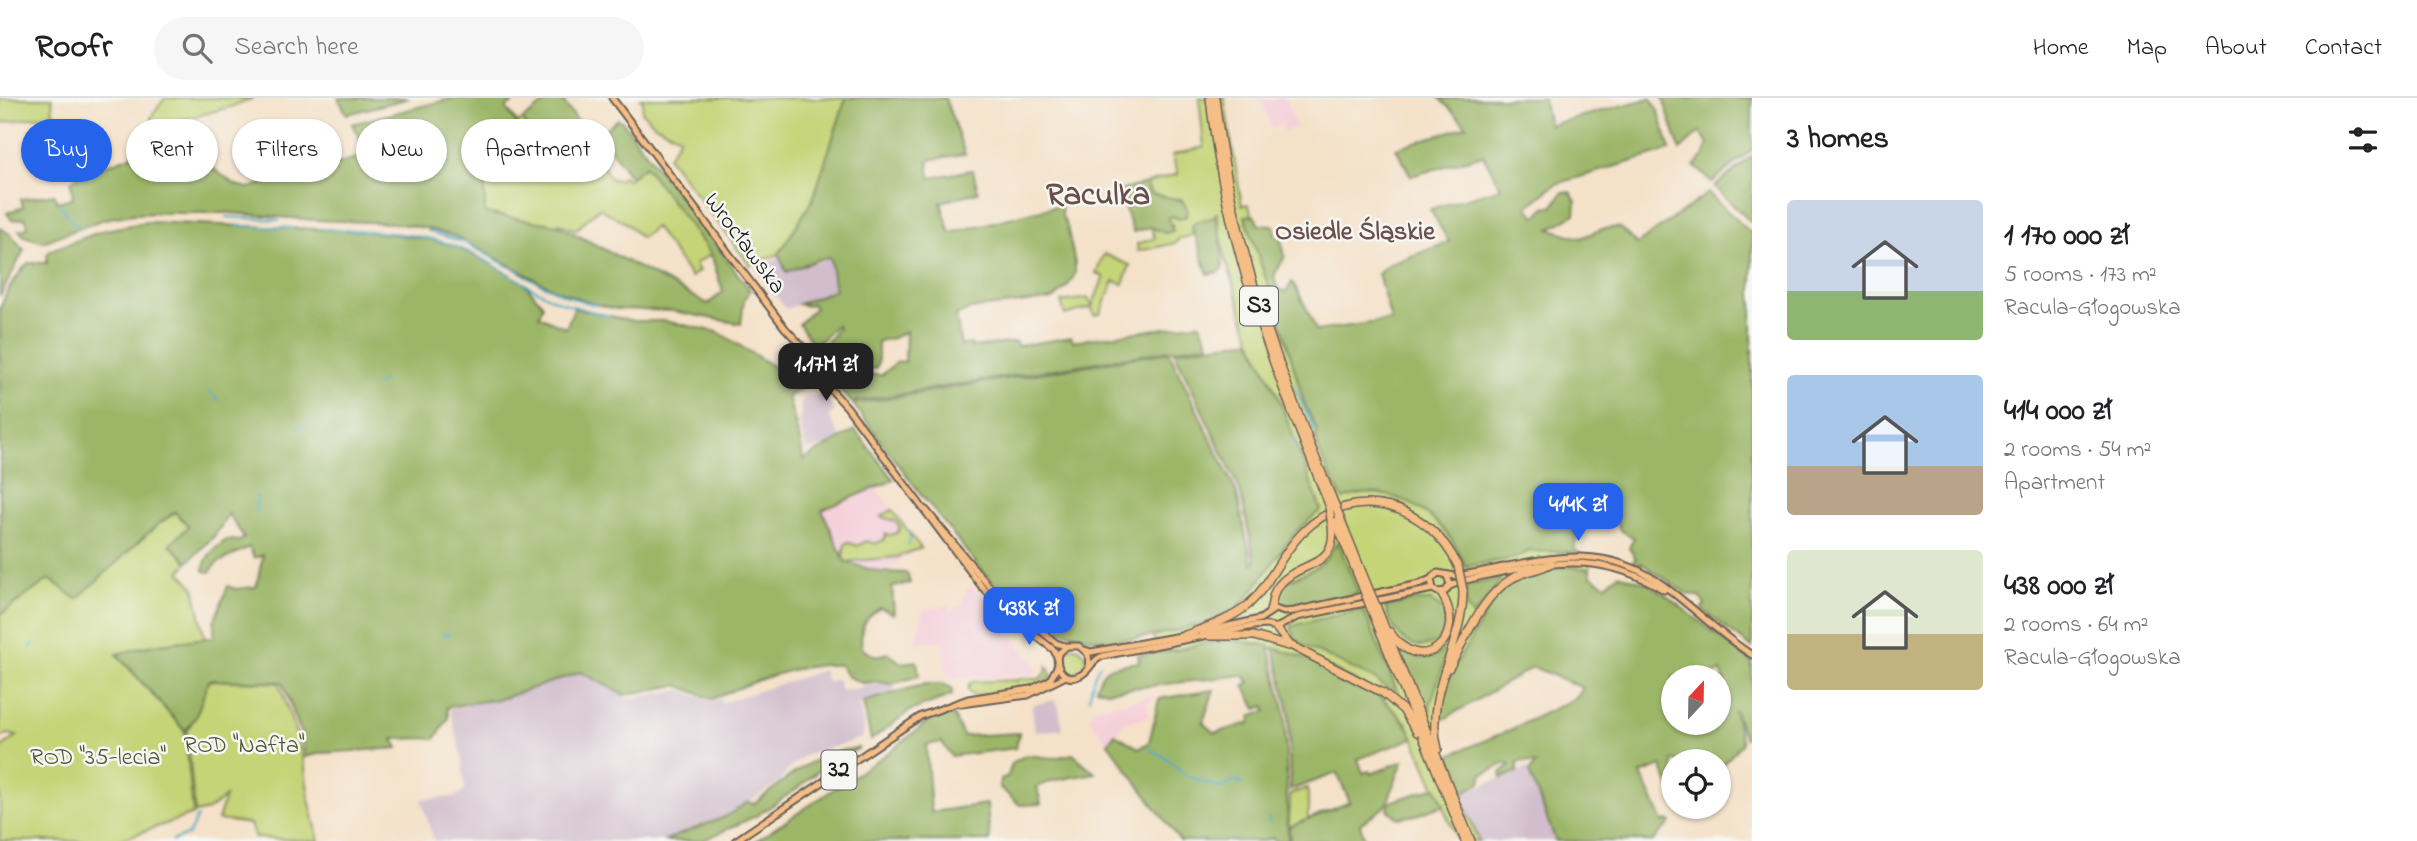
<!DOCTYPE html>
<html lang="en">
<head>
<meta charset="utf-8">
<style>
	body { margin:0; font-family:"Indie Flower",sans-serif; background:#f6f6f6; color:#202124; height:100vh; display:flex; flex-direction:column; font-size:26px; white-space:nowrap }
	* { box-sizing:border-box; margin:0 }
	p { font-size:23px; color:#757577 }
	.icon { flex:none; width:38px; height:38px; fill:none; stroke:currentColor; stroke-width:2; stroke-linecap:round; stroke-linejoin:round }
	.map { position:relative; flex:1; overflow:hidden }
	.details { display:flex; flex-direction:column; background:#fff; width:665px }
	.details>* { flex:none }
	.hud { position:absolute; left:21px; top:21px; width:665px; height:63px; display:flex; gap:14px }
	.needle { width:46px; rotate:22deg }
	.tools { position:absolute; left:1661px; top:567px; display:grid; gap:14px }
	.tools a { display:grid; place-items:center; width:70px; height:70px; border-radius:50%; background:#fff; box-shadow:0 2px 5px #0004; font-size:35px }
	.price { position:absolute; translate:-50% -60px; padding:0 16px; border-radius:14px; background:#2563eb; color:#fff; font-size:23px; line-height:46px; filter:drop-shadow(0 2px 4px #0008) }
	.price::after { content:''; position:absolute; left:50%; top:42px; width:21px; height:16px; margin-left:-10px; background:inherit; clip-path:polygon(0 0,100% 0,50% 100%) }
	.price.on { background:#222; color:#fff }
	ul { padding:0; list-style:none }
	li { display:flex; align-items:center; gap:21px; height:175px; padding:0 35px }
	li span { display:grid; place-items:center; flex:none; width:196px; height:140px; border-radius:7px; color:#555 }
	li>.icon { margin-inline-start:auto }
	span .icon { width:84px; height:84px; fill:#fffc; stroke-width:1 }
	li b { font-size:30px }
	h2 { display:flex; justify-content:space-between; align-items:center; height:84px; padding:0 35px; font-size:30px }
	.tag { padding:0 24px; border-radius:32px; background:#fff; box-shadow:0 2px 5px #0004; font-size:24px; line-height:63px }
	.tag.on { background:#2563eb; color:#fff }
	header { display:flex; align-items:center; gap:42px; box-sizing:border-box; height:98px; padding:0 35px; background:#fff; border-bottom:2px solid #e0e0e0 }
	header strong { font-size:33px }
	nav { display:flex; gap:38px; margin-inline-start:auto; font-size:24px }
	.search { width:490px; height:63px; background:#f6f6f6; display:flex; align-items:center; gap:18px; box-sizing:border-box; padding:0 24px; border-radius:38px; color:#757577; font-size:26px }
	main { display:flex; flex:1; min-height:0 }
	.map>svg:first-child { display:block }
</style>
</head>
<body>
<header>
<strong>Roofr</strong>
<div class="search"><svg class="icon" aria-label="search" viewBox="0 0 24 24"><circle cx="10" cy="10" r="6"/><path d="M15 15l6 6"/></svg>Search here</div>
<nav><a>Home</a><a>Map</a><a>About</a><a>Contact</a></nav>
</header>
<main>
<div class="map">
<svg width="1752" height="743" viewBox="0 0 1752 743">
	<rect width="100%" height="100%" fill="#f6f6f2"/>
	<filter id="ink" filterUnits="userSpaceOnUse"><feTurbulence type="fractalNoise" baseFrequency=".0143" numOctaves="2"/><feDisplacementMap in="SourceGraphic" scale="14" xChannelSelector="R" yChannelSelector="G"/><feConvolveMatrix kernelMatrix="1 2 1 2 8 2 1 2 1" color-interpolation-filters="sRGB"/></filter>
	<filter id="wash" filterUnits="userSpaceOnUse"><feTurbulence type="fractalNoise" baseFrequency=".00686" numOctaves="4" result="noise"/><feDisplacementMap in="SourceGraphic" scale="28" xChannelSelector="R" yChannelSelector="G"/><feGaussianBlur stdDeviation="1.57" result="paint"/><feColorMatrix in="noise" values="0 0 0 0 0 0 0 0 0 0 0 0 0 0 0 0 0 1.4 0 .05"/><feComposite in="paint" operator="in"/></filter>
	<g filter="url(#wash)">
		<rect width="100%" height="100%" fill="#f4e1c8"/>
		<g fill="#f5cfda">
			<path d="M1260 0H1286L1296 30 1283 33 1282 27 1271 30Z"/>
			<path d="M875 390 894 412 921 450 880 474 845 464 822 412Z"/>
			<path d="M975 488 1038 571 1034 577 964 580 947 577 942 543 917 544 923 513 948 507 950 512 961 508 967 490Z"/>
			<path d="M1153 598V602L1147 604 1149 618 1124 625 1108 645 1088 619 1094 615 1092 611Z"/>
		</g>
		<g fill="#d1bdcb">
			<path d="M830 159 835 192 786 211 755 170 779 160 787 174Z"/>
			<path d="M823 296 835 313 829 318 840 340 826 348 806 352 800 326 801 304 806 299Z"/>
			<path d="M823 572 827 584 837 581 841 593 893 584 895 592 859 606 864 633 862 640 804 658 789 671 778 685 725 719 712 725 663 743H434L421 701 455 699 465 692 462 661 450 611 503 600 581 574 628 601 679 592 712 603 720 601 722 605Z"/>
			<path d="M1055 602 1059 610 1063 631 1035 634 1032 607Z"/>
			<path d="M1527 670 1556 743H1479L1460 696Z"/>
		</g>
		<g fill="#c5d477" stroke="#70784a" stroke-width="2">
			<path d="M0 0H52L53 16 0 25Z"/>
			<path d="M165 0H254L230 9 155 29 151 19Z"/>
			<path d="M552 0H560L581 28 573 34 570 42 575 55 586 58 596 55C602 63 604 73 611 81L619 82 624 78 627 82 645 68 711 156 695 166 699 173 691 179 655 129 641 140 626 125 599 110 576 132 559 125 563 148 556 184 448 88 508 12 518 25Z"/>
			<path d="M640 0H846L813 101 779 156 750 167 668 59 680 39 655 27 642 14 643 3Z"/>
			<path d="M1199 0H1224L1242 107 1248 106 1252 117 1245 119 1285 237 1304 305 1318 332 1343 401C1394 380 1448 422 1466 468L1515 460 1529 453 1578 454 1590 463V471L1569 469 1478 529 1451 578 1439 614 1441 642 1445 659 1479 743H1458L1407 625 1378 596 1324 569 1261 546 1230 542 1157 555 1153 538 1208 525 1244 504 1295 434 1321 411 1279 301 1251 242 1225 159 1217 115 1214 117 1216 119 1195 124 1192 132 1193 137 1178 141 1176 145 1138 153 1137 146 1155 140 1151 129 1165 135 1173 128 1168 121 1170 117 1179 121 1186 118 1182 101 1160 100 1150 95 1147 85 1178 76 1172 57 1204 49Z"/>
			<path d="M1104 156 1130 167 1123 186 1114 183 1100 216 1094 217 1092 210H1089L1065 217 1061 204 1088 200 1092 208 1104 179 1096 175Z"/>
			<path d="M892 412 921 450 897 459 845 464 843 459 845 446 848 444 857 448 867 443 875 446 884 442 886 436 891 437 897 435 900 429 895 423 881 419Z"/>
			<path d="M176 414 189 428 170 447 188 464 180 474 194 489 205 541 152 547 117 557 185 633 193 716 117 743H0V650L17 638 8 636 0 640V517L49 480 77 500 157 427Z"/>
			<circle cx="1073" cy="562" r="13"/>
			<path d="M1047 568 1052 578 1037 588 973 598 968 593 969 586 973 584 1016 582 1017 584 1018 581H1039L1046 575Z"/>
			<path d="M208 582 279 585 297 638 305 670 309 701 319 743 255 740 250 726 218 722 225 699 208 712 195 715 187 632 196 618Z"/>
			<path d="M1308 690V722L1289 729 1290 696Z"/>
		</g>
		<g fill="#9cb668" stroke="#5c6942" stroke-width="2" fill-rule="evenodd">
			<path d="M338 0H410L347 16Z"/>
			<path d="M454 0H519L506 10 528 45 508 68 487 52 484 55 485 115 558 127 708 206 723 194 711 156 645 68 631 79 599 36 618 21 622 23 750 192 744 202 741 226 673 213 616 211 591 205 556 192 454 138 425 130 393 125 315 122 231 115H159L133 116 104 121 43 144 24 138 19 132 28 130 26 120 12 122 7 115 23 109 21 101 54 96 57 104 73 100 71 84 76 79 133 57V51L150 49V47L172 41 236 87 249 90 368 57 352 26Z"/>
			<path d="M552 0H560L580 26 574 31 566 44 535 46 523 21Z"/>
			<path d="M846 0H945L965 56 928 62 930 80 973 72 978 94 941 104 950 135 1061 107 1062 118 1067 128 1075 165V176L1067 189 1053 201 970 211 956 218 961 248 971 246 972 249 1016 244 1017 248 1071 239 1073 243 1200 225 1209 246 851 304 835 287 841 276 882 277 898 263 905 264 906 233 893 240 878 243V266L875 271 843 266 834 258V255L821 251 838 231 837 227 820 243 813 246 799 226 815 210 812 206 807 208 799 206 835 192 830 160 819 161 786 174 779 156 813 101Z"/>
			<path d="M1439 0H1543L1549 27 1651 0 1659 15 1670 52 1556 86 1527 109 1536 119 1546 108 1552 109 1563 94H1571L1576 104 1575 116 1550 131 1581 140 1602 131 1619 129 1637 146 1708 95 1752 136V550L1701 511 1705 507 1699 498 1687 496 1641 465 1639 468 1631 465 1636 461 1629 450 1634 440 1620 432 1607 403 1598 407 1582 405 1581 433 1573 450 1578 454 1529 453 1515 460 1465 468C1449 421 1393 380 1343 401 1334 384 1312 349 1317 332L1304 305 1285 237 1245 118 1254 117 1259 127H1273L1275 130V138L1281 142 1285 158 1274 178 1277 190 1286 194 1292 184C1297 190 1314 225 1316 233L1391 222 1378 176 1387 167 1449 144 1430 111 1501 90 1483 57 1411 78 1396 50 1467 28Z"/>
			<path d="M1663 0H1752V52L1712 84 1694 68 1703 59 1708 45 1700 34 1680 52Z"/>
			<path d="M1752 58V125L1714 89Z"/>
			<path d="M1147 85 1150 95C1164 101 1192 97 1186 118L1179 121 1173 118 1168 119 1173 133 1165 135 1151 129 1133 134 1119 93Z"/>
			<path d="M1216 119 1221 143 1223 171 1219 174 1208 176 1192 128 1195 124Z"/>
			<path d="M147 124 365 133 430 141 454 148 480 160 518 181 526 187 543 207 539 218 566 230 574 210 633 223H664L718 234 804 288 788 299 801 347 803 362 855 332 894 382 822 412 845 464 880 474 907 475 910 485 892 489 894 516 880 510C864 520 859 531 862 550 871 558 877 559 888 555L901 565 917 563 919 578 891 586 879 584 861 585 847 578 840 567C796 565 752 584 712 601L677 587 624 597 581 574 503 600 447 609 448 620 436 640 393 641 398 650 322 655 305 659 300 632 282 584 209 582 196 618 185 633 117 556 152 547 214 539V524L228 488 235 491 256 489 263 457 254 460 249 449 217 465 210 474 204 473C204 458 215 451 226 442L240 443 244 440 229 416 215 437 188 464 170 446 189 428 175 414 157 427 77 501 49 481 0 517V210C7 192 15 179 28 165H47V157L51 152 105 132Z"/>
			<path d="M0 130 10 136 24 152 0 198Z"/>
			<path d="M1251 242 1279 301 1321 412 1295 434 1244 504 1208 525 1147 539 1112 543 1090 540 1053 531 1006 499 975 464 920 395 853 306 1169 254 1236 393 1252 466 1255 464 1240 392 1174 253Z"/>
			<path d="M1338 443 1358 495 1293 510 1275 508C1281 475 1301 482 1322 465 1329 459 1333 450 1338 443Z"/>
			<path d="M1569 469 1590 471 1591 478 1606 487 1619 476 1644 484 1663 495 1752 564V637L1745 640 1734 612 1742 645 1719 671 1718 663H1673V697L1661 668 1641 676 1663 724 1668 722 1671 724 1653 743H1556L1529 674 1536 666 1521 663 1517 666V674L1501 680V675L1510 667 1506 665 1483 676 1480 685 1460 696 1445 659 1510 632 1576 600 1583 590 1533 569 1439 624C1439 588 1462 556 1480 526 1487 514 1493 500 1504 490 1522 474 1546 472 1569 469ZM1721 573 1725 584 1719 586 1718 625H1673V579L1714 577Z"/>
			<path d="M1501 481 1474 518C1463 512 1467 499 1466 487Z"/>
			<path d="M1411 503H1431L1444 512C1445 518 1446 524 1445 529 1441 551 1414 553 1401 539 1393 531 1389 519 1385 509Z"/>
			<path d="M1363 511 1400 600 1373 580 1306 549 1295 540 1291 528Z"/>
			<path d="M1230 542 1269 548 1285 615 1288 743H1274L1273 740 1263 743H1180L1108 645 1115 636 1139 650 1149 645 1159 601 1214 592 1203 624 1215 635 1250 625 1252 617 1266 613 1265 608 1256 611 1244 587 1250 585 1243 577 1107 593 1096 590C1104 564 1114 569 1139 564L1138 557 1179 552 1198 546Z"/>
			<path d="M1394 545C1409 562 1429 566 1446 550L1448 551 1430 608 1432 638Z"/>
			<path d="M1274 550C1322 564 1389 591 1413 638L1411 641 1358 661 1363 675 1369 673 1371 676 1403 663 1386 708 1360 726 1365 743H1290L1289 729 1350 704 1337 675 1290 692 1289 614Z"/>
			<path d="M925 586H942L952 590V597L910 613 871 642 863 604Z"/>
			<path d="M953 617 963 638 1019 635 1016 650 951 658 942 644 926 647 931 714 987 706 990 743H756L888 655 935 618Z"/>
			<path d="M859 650 824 668 798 690 758 717 702 743H663L725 719 748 704 754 706C788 680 815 653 859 650Z"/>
			<path d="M1073 656 1095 675 1052 683 1037 689 1041 706 1020 707 999 689 1001 681 1008 678 1012 665 1026 657 1053 660Z"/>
			<path d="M1436 689 1444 707 1416 717 1398 720 1388 712 1390 704Z"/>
		</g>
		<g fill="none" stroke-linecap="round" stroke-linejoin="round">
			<g stroke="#49a9c8" stroke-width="2">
				<path d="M60 106 68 118"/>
				<path d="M226 119 279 122"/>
				<path d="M70 122 79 130"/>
				<path d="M237 128 293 130"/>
				<path d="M323 131C368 133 415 133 457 149 493 163 523 188 558 203"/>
				<path d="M428 133 466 145 510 169"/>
				<path d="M513 170 535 183"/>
				<path d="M537 184 569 199"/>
				<path d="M572 200 596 207"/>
				<path d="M561 204 567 206"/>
				<path d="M569 207 609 218"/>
				<path d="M1293 286 1314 331 1313 333"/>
				<path d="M376 288 384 283"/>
				<path d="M209 293 212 296"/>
				<path d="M215 299 218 302"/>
				<path d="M298 331 305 327"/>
				<path d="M1293 345 1296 341"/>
				<path d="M256 415 257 398"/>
				<path d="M908 447 911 441 909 437"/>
				<path d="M442 537 449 536"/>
				<path d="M31 550 33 545"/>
				<path d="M1089 600 1094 578 1100 566"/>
				<path d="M1150 651 1166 660 1185 677 1220 690 1235 683 1242 686"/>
				<path d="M1268 720 1270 725"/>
				<path d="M172 743 189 736 197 719"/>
			</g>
		</g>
	</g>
	<g filter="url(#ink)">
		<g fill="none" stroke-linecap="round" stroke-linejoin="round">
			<defs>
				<g id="major">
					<path d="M612 0 785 230 814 261"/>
					<circle cx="818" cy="271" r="10"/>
					<path d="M821 281 847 309 982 489 1007 515 1054 552 1057 559"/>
					<path d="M926 412 997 498 1056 545 1065 548"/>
					<path d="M1447 478 1450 486 1446 493 1438 494 1433 491 1431 481 1438 475 1455 478C1528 467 1595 437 1663 487 1693 509 1720 537 1752 557"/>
					<path d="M1450 488C1466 480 1485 478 1502 474 1563 461 1608 458 1664 492"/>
					<path d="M1202 534 1260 521 1275 511 1284 514 1294 513 1419 486 1431 481"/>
					<path d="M1085 552 1091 554 1186 537"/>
					<path d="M1089 568 1088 556 1079 548H1067L1058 556C1055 571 1066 586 1081 577 1091 572 1091 562 1103 558L1254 528 1266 527 1276 530 1297 519 1433 491"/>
					<path d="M961 606 1028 597 1066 578"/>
					<path d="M735 743 921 618 968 601 1031 591 1050 582 1057 569"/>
				</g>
				<g id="highway">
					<path d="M1210 0C1226 150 1274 271 1330 409"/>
					<path d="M1215 0C1231 145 1279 273 1335 407"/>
					<path d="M1339 417 1368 489"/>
					<path d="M1334 420 1363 490"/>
					<path d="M1377 510 1471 743"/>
					<path d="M1371 511 1465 743"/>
					<path d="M1270 513C1273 504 1272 494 1279 487 1301 461 1341 472 1331 421"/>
					<path d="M1276 530 1290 547 1383 595 1403 612 1417 634"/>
					<path d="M1390 534C1421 582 1470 539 1441 495"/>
					<path d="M1185 537C1207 529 1230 522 1248 507 1271 486 1281 455 1303 434 1354 383 1429 406 1458 468"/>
					<path d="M1210 538H1254L1288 548"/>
					<path d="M1449 570C1466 541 1481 499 1511 481 1523 473 1542 472 1551 465"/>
					<path d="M1438 651C1423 594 1464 548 1463 492"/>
				</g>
			</defs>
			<use href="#major" stroke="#686158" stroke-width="9"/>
			<use href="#highway" stroke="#686158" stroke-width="10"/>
			<use href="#major" stroke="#f6be87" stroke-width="5"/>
			<use href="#highway" stroke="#f6be87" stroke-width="7"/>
			<defs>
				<g id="highway-bridge">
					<path d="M1335 407 1339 417"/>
					<path d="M1329 409 1331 421"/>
					<path d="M1458 468 1463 492"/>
					<path d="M1368 489 1377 510"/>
					<path d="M1363 490 1371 511"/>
				</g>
			</defs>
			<use href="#highway-bridge" stroke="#686158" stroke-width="10" stroke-linecap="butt"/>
			<use href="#highway-bridge" stroke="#f6be87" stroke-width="7"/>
		</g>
	</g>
	<g text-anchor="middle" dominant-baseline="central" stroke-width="5" stroke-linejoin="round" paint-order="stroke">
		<g fill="#f6f6f2" stroke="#5d5d5c" stroke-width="2">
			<rect x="1240" y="188.5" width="38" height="39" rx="5"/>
			<rect x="821.5" y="652.5" width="35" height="39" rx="5"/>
		</g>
		<g font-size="23" font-weight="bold" fill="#1c1c1c">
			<text x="1259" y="208">S3</text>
			<text x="839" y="672">32</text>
		</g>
		<g font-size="24" fill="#1c1c1c" stroke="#f6f6f2">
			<text transform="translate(744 146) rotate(53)">Wrocławska</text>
		</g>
		<g font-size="24" fill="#4f5337" stroke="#f6f6f2">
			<text x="244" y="648">ROD "Nafta"</text>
			<text x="98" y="660">ROD "35-lecia"</text>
		</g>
		<g font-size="26" font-weight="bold" fill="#694e4b" stroke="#f6f6f2">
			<text x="1355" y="135">Osiedle Śląskie</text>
		</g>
		<g font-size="32" font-weight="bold" fill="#694e4b" stroke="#f6f6f2">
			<text x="1098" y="98">Raculka</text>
		</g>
	</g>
</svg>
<div class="tools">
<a><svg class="needle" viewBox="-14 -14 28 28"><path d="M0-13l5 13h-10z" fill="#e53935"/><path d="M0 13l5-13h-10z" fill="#757577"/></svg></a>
<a><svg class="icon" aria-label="locate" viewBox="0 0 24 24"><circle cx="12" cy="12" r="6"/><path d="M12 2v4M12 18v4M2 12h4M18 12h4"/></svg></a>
</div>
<b class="price on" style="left:826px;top:305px">1.17M zł</b>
<b class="price" style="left:1578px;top:445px">414K zł</b>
<b class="price" style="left:1029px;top:549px">438K zł</b>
<div class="hud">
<a class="tag on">Buy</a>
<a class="tag">Rent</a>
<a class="tag">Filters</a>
<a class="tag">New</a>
<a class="tag">Apartment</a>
</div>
</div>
<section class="details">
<h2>3 homes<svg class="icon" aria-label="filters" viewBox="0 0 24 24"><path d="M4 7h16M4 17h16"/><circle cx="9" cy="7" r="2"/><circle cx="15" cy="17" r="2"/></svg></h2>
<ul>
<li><span style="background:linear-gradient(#c9d6e8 65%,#8fb573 0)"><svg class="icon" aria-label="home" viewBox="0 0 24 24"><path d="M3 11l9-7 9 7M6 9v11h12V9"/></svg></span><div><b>1 170 000 zł</b><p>5 rooms · 173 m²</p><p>Racula-Głogowska</p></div></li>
<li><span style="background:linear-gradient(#a9c7e8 65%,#b9a48a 0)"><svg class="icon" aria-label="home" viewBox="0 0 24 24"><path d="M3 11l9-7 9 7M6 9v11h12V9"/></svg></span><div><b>414 000 zł</b><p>2 rooms · 54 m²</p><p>Apartment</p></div></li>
<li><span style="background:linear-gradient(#dfe7d0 60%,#c2b280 0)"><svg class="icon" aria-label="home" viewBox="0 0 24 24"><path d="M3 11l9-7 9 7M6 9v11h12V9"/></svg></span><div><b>438 000 zł</b><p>2 rooms · 64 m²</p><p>Racula-Głogowska</p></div></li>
</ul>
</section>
</main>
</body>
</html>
